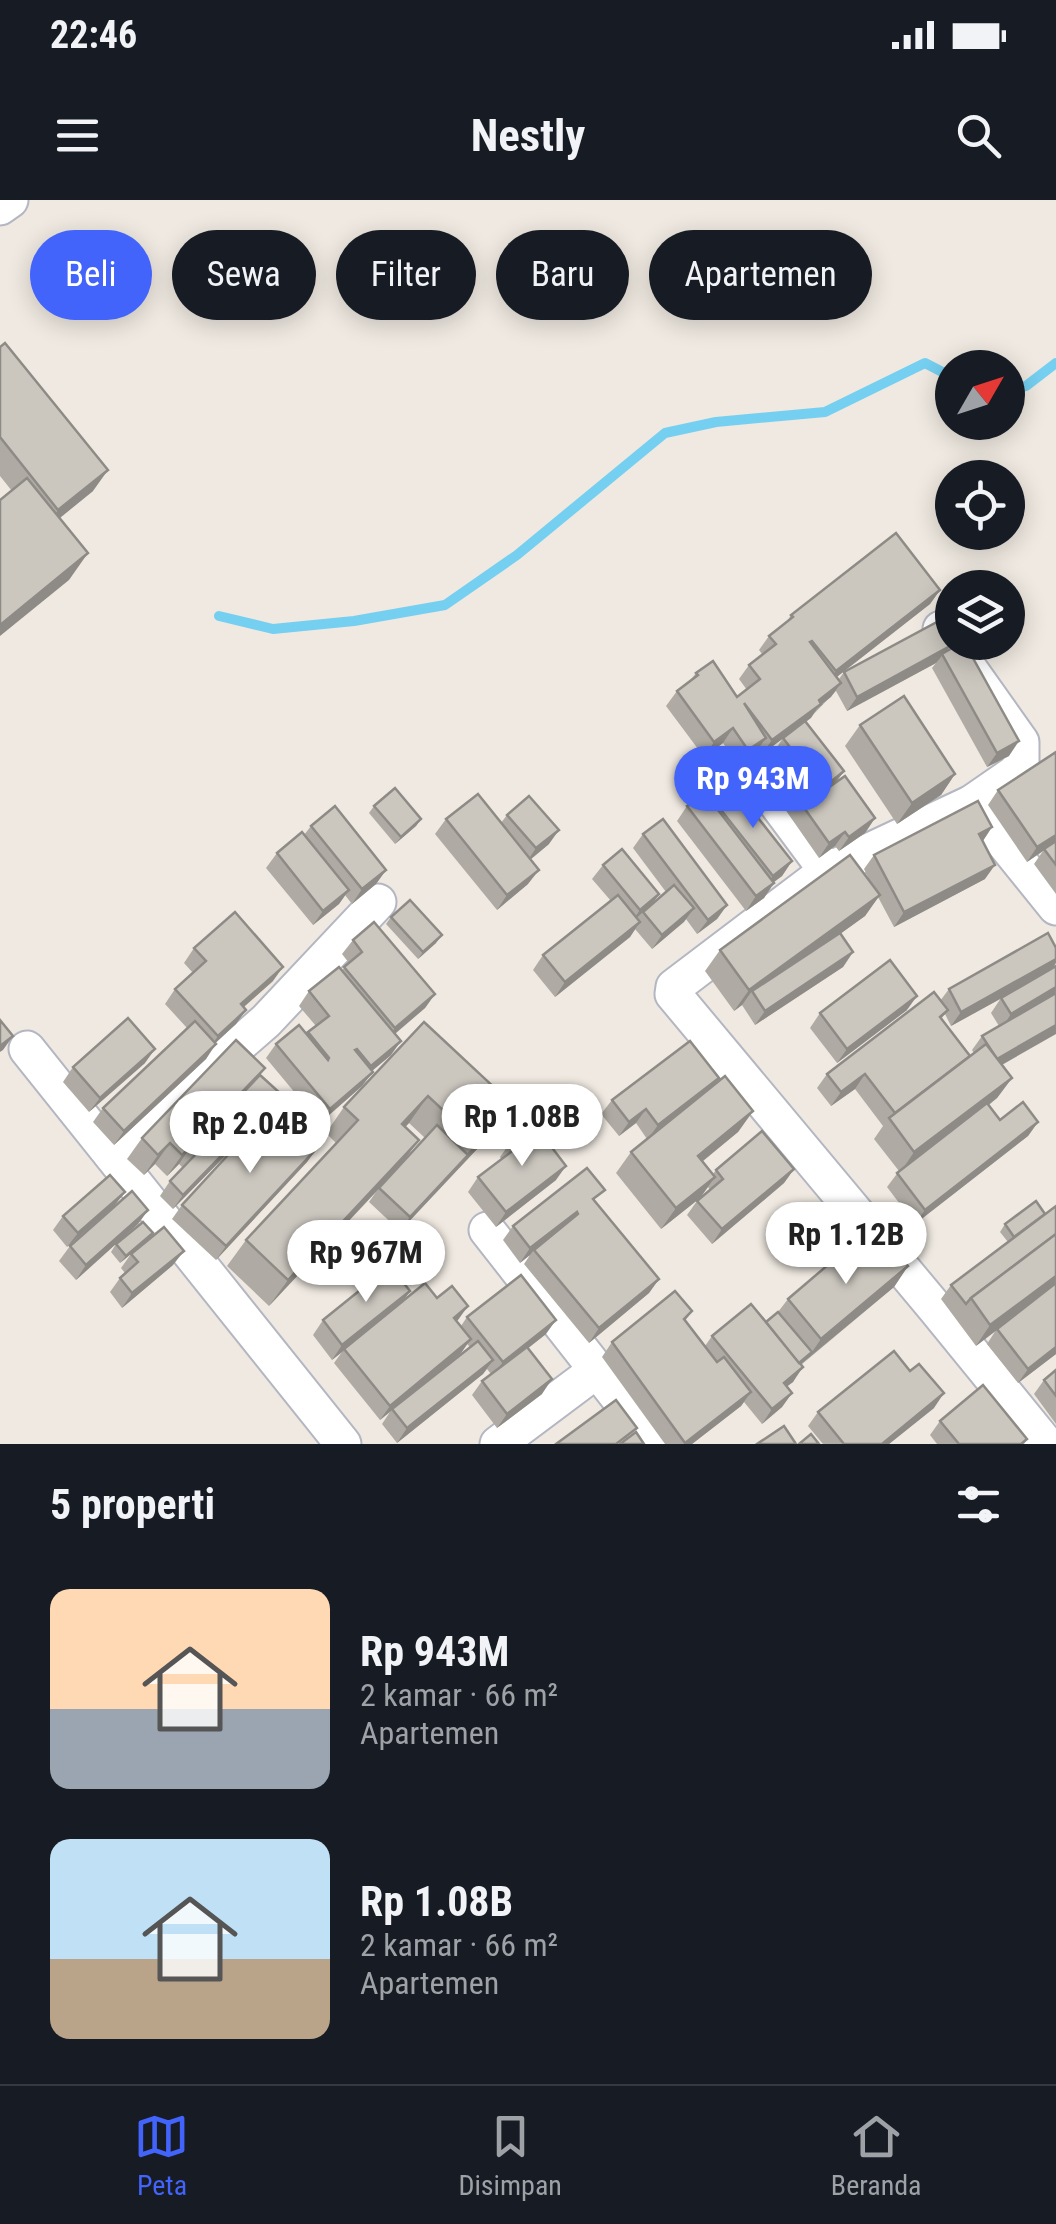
<!DOCTYPE html>
<html lang="id">
<head>
<meta charset="utf-8">
<style>
	body { margin:0; font-family:"Roboto Condensed",sans-serif; background:#20242c; color:#f1f3f6; height:100vh; display:flex; flex-direction:column; font-size:38px; white-space:nowrap }
	* { box-sizing:border-box; margin:0 }
	p { font-size:32px; color:#9ea1a6 }
	.icon { flex:none; width:55px; height:55px; fill:none; stroke:currentColor; stroke-width:2; stroke-linecap:round; stroke-linejoin:round }
	.map { position:relative; height:1244px; overflow:hidden }
	.details { display:flex; flex-direction:column; background:#171b24; flex:1 }
	.details>* { flex:none }
	.guide { position:absolute; left:30px; top:30px; width:998px; height:90px; display:flex; gap:20px }
	.needle { width:65px; rotate:51deg }
	.tools { position:absolute; left:935px; top:150px; display:grid; gap:20px }
	.tools a { display:grid; place-items:center; width:90px; height:90px; border-radius:50%; background:#171b24; box-shadow:0 5px 25px #0003; font-size:50px }
	.price { position:absolute; translate:-50% -85px; padding:0 22px; border-radius:35px; background:#fff; color:#222; font-size:32px; line-height:65px; filter:drop-shadow(0 2px 5px #0008) }
	.price::after { content:''; position:absolute; left:50%; top:60px; width:30px; height:22px; margin-left:-15px; background:inherit; clip-path:polygon(0 0,100% 0,50% 100%) }
	.price.current { background:#4264fb; color:#fff }
	ul { padding:0; list-style:none }
	li { display:flex; align-items:center; gap:30px; height:250px; padding:0 50px }
	li span { display:grid; place-items:center; flex:none; width:280px; height:200px; border-radius:20px; color:#555 }
	li>.icon { margin-inline-start:auto }
	span .icon { width:120px; height:120px; fill:#fffc; stroke-width:1 }
	li b { font-size:42px }
	h2 { display:flex; justify-content:space-between; align-items:center; height:120px; padding:0 50px; font-size:42px }
	.chip { padding:0 35px; border-radius:45px; background:#171b24; box-shadow:0 5px 25px #0003; font-size:35px; line-height:90px }
	.chip.current { background:#4264fb; color:#fff }
	.status { display:flex; justify-content:space-between; align-items:center; height:70px; padding:0 50px; background:#171b24; direction:ltr }
	.status svg { height:28px; fill:currentColor }
	header { display:flex; justify-content:space-between; align-items:center; height:130px; padding:0 50px; background:#171b24; font-size:45px; font-weight:700 }
	.tabs { display:flex; justify-content:space-around; align-items:center; height:140px; border-top:2px solid #363941; background:#171b24; font-size:28px; color:#9ea1a6 }
	.tabs a { display:grid; justify-items:center; gap:5px }
	.tabs .current { color:#4264fb }
	.map>svg:first-child { display:block }
</style>
</head>
<body>
<div class="status"><b>22:46</b><svg viewBox="0 0 49 12"><path d="M0 12V9h3v3zM5 12V6h3v6zM10 12V3h3v9zM15 12V0h3v12zM26 1h20v11H26zM47 4h2v5h-2z"/></svg></div>
<header><svg class="icon" aria-label="menu" viewBox="0 0 24 24"><path d="M4 6h16M4 12h16M4 18h16"/></svg>Nestly<svg class="icon" aria-label="search" viewBox="0 0 24 24"><circle cx="10" cy="10" r="6"/><path d="M15 15l6 6"/></svg></header>
<div class="map">
<svg width="1056" height="1244" viewBox="0 0 1056 1244">
	<rect width="100%" height="100%" fill="#efe9e1"/>
	<g fill="none" stroke-linecap="round" stroke-linejoin="round">
		<g stroke="#75cff0" stroke-width="10">
			<path d="M1008 189 1026 186 1056 163"/>
			<path d="M219 416 273 429 354 421 445 405 517 355 665 233 716 222 825 212 925 163 952 177"/>
		</g>
		<defs>
			<g id="street">
				<path d="M0 7 10 0"/>
				<path d="M941 429 1021 542V569L972 603 827 671 674 787 673 794 936 1109 1046 1244"/>
				<path d="M745 561 827 671"/>
				<path d="M972 603 1056 707"/>
				<path d="M27 849 343 1244"/>
				<path d="M112 955 266 821 378 702"/>
				<path d="M487 1030 655 1244"/>
				<path d="M498 1244 597 1170"/>
			</g>
		</defs>
		<use href="#street" stroke="#b4b7c1" stroke-width="39"/>
		<use href="#street" stroke="#fff" stroke-width="35"/>
	</g>
	<g fill="#afaba4" fill-rule="evenodd">
		<path d="M0 147 93 291 59 318 69 380 12 291 0 276Z"/>
		<path d="M940 390 930 404 837 477 839 479 844 472 950 446 947 452 1009 556 987 567 932 468 936 463 847 511 836 491 806 522 844 571 836 582 875 618 865 633 839 651 835 646 819 658 773 592 783 578 789 574 773 553 783 538 762 554 758 549 755 553 738 565 723 543 704 557 666 506 677 491 690 481 696 473 737 497 747 490 739 479 749 465 762 454 759 450 769 436 786 423 791 415Z"/>
		<path d="M860 525 955 574 941 595 897 624 845 546Z"/>
		<path d="M1056 552V694L1034 664 1043 651 1027 662 988 605 998 590Z"/>
		<path d="M714 601 792 661 782 676 774 682V683L764 698 746 711 677 621 687 606 712 603Z"/>
		<path d="M374 606 421 619 416 626 395 644 369 613Z"/>
		<path d="M507 615 549 644 530 660 528 684 497 710 435 634 446 619 501 623Z"/>
		<path d="M311 626 386 670 376 684 352 704 345 695 339 704 313 725 266 668 277 653 304 635Z"/>
		<path d="M992 627 983 641 985 679 894 727 878 697 865 716 840 734 853 752 843 767 755 825 742 805 734 811 705 771 720 750 870 682 864 669 874 655Z"/>
		<path d="M643 634 727 705 717 719 697 734 686 719 652 749 635 729 630 737 555 797 533 770 543 755 611 701 592 679 603 665 659 694 653 703 666 692 633 648Z"/>
		<path d="M391 717 436 743 418 759 386 724Z"/>
		<path d="M353 740 435 794 425 808 395 834 391 855 372 871 362 886 320 923 266 858 276 844 307 834 316 826 299 806 309 791 342 770 349 763 342 754Z"/>
		<path d="M194 748 273 781 244 807 246 810 236 824 215 843 206 859 114 945 93 922 103 908 187 828 165 804 175 789 193 773 184 763Z"/>
		<path d="M1052 769 1002 865 1012 878 997 898 989 905 1000 920 1038 922 1028 936 915 1024 887 987 899 971 874 939 883 926 855 889 831 906 817 888 827 874 940 801 949 789ZM1014 791 1001 798 991 813 999 826 982 836 972 850 974 853 970 856 941 819 945 814 951 826Z"/>
		<path d="M907 810 837 863 810 828 820 813Z"/>
		<path d="M424 822 512 904 494 931 400 1031 369 1002 376 992 269 1106 227 1066 246 1040 336 943 326 933 344 907ZM409 923 425 938 404 961 405 927Z"/>
		<path d="M145 863 89 912 63 882 73 867Z"/>
		<path d="M260 875 281 894 271 909 173 1009 160 996 170 981 183 968 179 964 167 976 155 964 144 975 127 959 142 938Z"/>
		<path d="M719 878 714 885 753 911 738 932 702 962 713 974 716 970 794 969 784 983 712 1044 687 1015 697 1001 710 990 708 987 700 998 661 1029 616 973 631 952 647 939 636 923 619 936 601 914 612 900Z"/>
		<path d="M510 943 556 980 496 1027 468 992 478 977 501 959 500 957Z"/>
		<path d="M317 948 307 962 216 1060 172 1019 182 1005Z"/>
		<path d="M125 992 114 1006 67 1047 53 1030 63 1016Z"/>
		<path d="M596 1003 659 1079 649 1093 589 1143 524 1064 530 1055 520 1063 503 1040 513 1026Z"/>
		<path d="M1056 1006V1154L1018 1183 987 1144 996 1130 976 1146 941 1099 951 1085 1008 1042 1000 1032 1005 1024 1045 1014Z"/>
		<path d="M148 1010 138 1024 76 1080 59 1061 70 1046Z"/>
		<path d="M148 1040 120 1063 111 1052 116 1044Z"/>
		<path d="M131 1054 173 1065 122 1108 110 1092 120 1078 125 1073 121 1068Z"/>
		<path d="M853 1065 908 1066 894 1087 801 1165 793 1182 787 1186 792 1193 782 1207 762 1224 744 1202 741 1206 692 1244H665L602 1157 612 1142 692 1111 685 1121 705 1146 712 1136 766 1122 778 1112 788 1099Z"/>
		<path d="M404 1100 457 1121 461 1126 467 1117 546 1134 528 1148 542 1194 497 1228 472 1195 482 1181 491 1174 487 1169 483 1174 397 1243 382 1224 390 1212 380 1220 334 1163 342 1152 332 1160 313 1135 323 1120ZM467 1144 470 1147 423 1185 461 1153Z"/>
		<path d="M1056 1170V1224L1034 1194 1044 1180Z"/>
		<path d="M910 1171 934 1208 889 1244H823L808 1226 818 1212Z"/>
		<path d="M940 1221 1027 1239 1024 1244H937L930 1235Z"/>
	</g>
	<g fill="#8e8b86">
		<path d="M108 270 93 291 44 331 58 310Z"/>
		<path d="M88 353 69 380 0 436V425Z"/>
		<path d="M940 390 930 404 825 486 836 471Z"/>
		<path d="M950 446 936 463 847 511 857 497Z"/>
		<path d="M841 483 831 497 818 507 811 518 762 554 772 540Z"/>
		<path d="M733 528 723 543 704 557 714 542Z"/>
		<path d="M766 538 755 553 738 565 748 550Z"/>
		<path d="M1019 541 1009 556 987 567 997 553Z"/>
		<path d="M844 571 833 586 811 603 822 589Z"/>
		<path d="M955 574 941 595 897 624 912 603Z"/>
		<path d="M875 618 865 633 839 651 849 637Z"/>
		<path d="M421 619 416 626 395 644 401 637Z"/>
		<path d="M992 627 982 642 979 634Z"/>
		<path d="M559 630 549 644 526 663 536 648Z"/>
		<path d="M845 632 835 646 819 658 829 643Z"/>
		<path d="M1056 635V642L1027 662 1037 647Z"/>
		<path d="M792 661 782 676 763 690 773 676Z"/>
		<path d="M995 665 985 679 894 727 904 712Z"/>
		<path d="M386 670 376 684 352 704 362 689Z"/>
		<path d="M539 670 528 684 497 710 507 695Z"/>
		<path d="M774 683 764 698 746 711 756 696Z"/>
		<path d="M349 690 339 704 313 725 323 711Z"/>
		<path d="M659 694 649 708 643 712 630 724 640 710Z"/>
		<path d="M880 695 865 716 755 795 752 791 742 805 734 811 749 790Z"/>
		<path d="M727 705 717 719 697 734 708 720Z"/>
		<path d="M694 708 684 722 652 749 662 735Z"/>
		<path d="M640 722 630 737 555 797 565 782Z"/>
		<path d="M442 735 436 743 418 759 423 752Z"/>
		<path d="M853 752 843 767 755 825 765 811Z"/>
		<path d="M1056 759V763L1051 771 951 826 961 812Z"/>
		<path d="M283 767 273 781 231 818 241 804Z"/>
		<path d="M1056 787V796L1001 829 1011 814Z"/>
		<path d="M435 794 425 808 385 842 395 828Z"/>
		<path d="M917 796 907 810 837 863 847 849Z"/>
		<path d="M246 810 236 824 208 850 218 836Z"/>
		<path d="M1056 825V834L986 874 996 859Z"/>
		<path d="M13 836 3 850 0 852V846Z"/>
		<path d="M401 841 391 855 361 880 371 866Z"/>
		<path d="M216 844 206 859 114 945 124 931Z"/>
		<path d="M155 849 145 863 89 912 100 898Z"/>
		<path d="M265 868 250 889 189 949 179 964 167 976 182 955Z"/>
		<path d="M373 872 362 886 320 923 330 909Z"/>
		<path d="M865 874 855 889 831 906 841 892Z"/>
		<path d="M719 878 708 893 648 939 658 925Z"/>
		<path d="M1012 878 997 898 900 973 914 952Z"/>
		<path d="M281 894 271 909 173 1009 183 995Z"/>
		<path d="M428 896 409 923 383 951 402 924Z"/>
		<path d="M512 904 494 931 400 1031 410 1017Z"/>
		<path d="M646 909 636 923 619 936 629 922Z"/>
		<path d="M753 911 738 932 683 977 698 956Z"/>
		<path d="M1038 922 1028 936 915 1024 925 1010Z"/>
		<path d="M419 940 400 966 269 1106 288 1080Z"/>
		<path d="M170 943 155 964 144 975 158 955Z"/>
		<path d="M317 948 307 962 216 1060 226 1046Z"/>
		<path d="M566 966 556 980 496 1027 506 1012Z"/>
		<path d="M794 969 784 983 712 1044 722 1029Z"/>
		<path d="M715 977 700 998 661 1029 676 1008Z"/>
		<path d="M125 992 114 1006 67 1047 78 1033Z"/>
		<path d="M148 1010 138 1024 76 1080 86 1065Z"/>
		<path d="M577 1012 567 1027 534 1050 530 1055 520 1063 530 1048Z"/>
		<path d="M153 1033 148 1040 120 1063 126 1056Z"/>
		<path d="M184 1051 173 1065 122 1108 132 1093Z"/>
		<path d="M908 1066 894 1087 789 1174 795 1167 812 1152 821 1139Z"/>
		<path d="M1056 1076V1085L976 1146 990 1125Z"/>
		<path d="M659 1079 649 1093 589 1143 599 1128Z"/>
		<path d="M410 1091 400 1106 332 1160 342 1145Z"/>
		<path d="M468 1106 458 1120 444 1132 454 1118Z"/>
		<path d="M556 1120 546 1134 493 1176 503 1162Z"/>
		<path d="M471 1139 461 1153 380 1220 390 1206Z"/>
		<path d="M1056 1147V1154L1018 1183 1028 1169Z"/>
		<path d="M493 1160 483 1174 397 1243 407 1228Z"/>
		<path d="M803 1167 793 1182 773 1197 784 1183Z"/>
		<path d="M552 1179 542 1194 497 1228 507 1214Z"/>
		<path d="M751 1192 741 1206 692 1244H684Z"/>
		<path d="M792 1193 782 1207 762 1224 772 1209Z"/>
		<path d="M944 1193 934 1208 889 1244H882Z"/>
	</g>
	<g fill="#cbc7bf" stroke="#8e8b86" stroke-width="2.5">
		<path d="M5 143 108 270 58 310 0 237V147Z"/>
		<path d="M27 278 88 353 0 425V300Z"/>
		<path d="M896 333 940 390 836 471 812 441 810 442 841 483 819 500 821 504 772 540 744 503 766 538 748 550 733 528 714 542 677 491 698 475 696 473 713 461 737 497 760 479 749 465 776 444 769 436 793 417 791 415Z"/>
		<path d="M937 422 950 446 857 497 844 472Z"/>
		<path d="M962 442H964L1019 541 997 553 942 454Z"/>
		<path d="M904 496 955 574 912 603 860 525Z"/>
		<path d="M805 521 844 571 822 589 783 538Z"/>
		<path d="M1056 552V635L1037 647 998 590Z"/>
		<path d="M798 568 818 595 845 576 875 618 849 637 845 632 829 643 783 578Z"/>
		<path d="M733 586 792 661 773 676 714 601Z"/>
		<path d="M395 588 421 619 401 637 374 606Z"/>
		<path d="M705 593 774 683 756 696 687 606Z"/>
		<path d="M478 594 539 670 507 695 446 619Z"/>
		<path d="M529 596 559 630 536 648 507 615Z"/>
		<path d="M978 601 992 627 979 634 995 665 904 712 874 655Z"/>
		<path d="M335 606 386 670 362 689 311 626Z"/>
		<path d="M663 619 727 705 708 720 643 634Z"/>
		<path d="M302 632 349 690 323 711 277 653Z"/>
		<path d="M1056 641V665L1044 649Z"/>
		<path d="M622 649 659 694 640 710 603 665Z"/>
		<path d="M850 655 880 695 749 790 720 750Z"/>
		<path d="M674 685 694 708 662 735 643 712Z"/>
		<path d="M618 695 640 722 565 782 543 755Z"/>
		<path d="M410 700 442 735 423 752 391 717Z"/>
		<path d="M235 712 283 767 241 804 246 810 218 836 175 789 206 761 194 748Z"/>
		<path d="M374 722 435 794 395 828 344 767 362 752 353 740Z"/>
		<path d="M840 733 853 752 765 811 752 791Z"/>
		<path d="M1048 733 1056 748V759L961 812 949 789Z"/>
		<path d="M890 760 917 796 847 849 820 813Z"/>
		<path d="M1056 766V787L1011 814 1001 798Z"/>
		<path d="M339 767 401 841 371 866 357 849 355 850 373 872 330 909 276 844 299 825 328 860 329 858 308 832 329 816 309 791Z"/>
		<path d="M934 792 948 810 940 817 970 856 895 913 865 874 841 892 827 874Z"/>
		<path d="M1056 793V825L997 859 982 836Z"/>
		<path d="M128 818 155 849 100 898 73 867Z"/>
		<path d="M0 820 13 836 0 846Z"/>
		<path d="M195 821 216 844 124 931 103 908Z"/>
		<path d="M424 822 512 904 477 942 428 896 402 924 419 940 288 1080 246 1040 358 920 344 907Z"/>
		<path d="M236 840 265 868 182 955 170 943 158 955 142 938Z"/>
		<path d="M690 841 719 878 658 925 646 909 629 922 612 900Z"/>
		<path d="M986 844 1012 878 914 952 889 918Z"/>
		<path d="M260 875 281 894 183 995 170 981 195 955 189 949Z"/>
		<path d="M725 876 753 911 698 956 715 977 676 1008 631 952Z"/>
		<path d="M1023 902 1038 922 925 1010 897 973 987 903 1000 920Z"/>
		<path d="M273 906 317 948 226 1046 182 1005Z"/>
		<path d="M534 924 566 966 506 1012 478 977 515 949 510 943Z"/>
		<path d="M437 925 468 955 410 1017 379 988Z"/>
		<path d="M762 931 794 969 722 1029 697 1001 723 979 716 970Z"/>
		<path d="M587 968 605 990 593 999 659 1079 599 1128 534 1050 578 1014 577 1012 530 1048 513 1026Z"/>
		<path d="M110 975 125 992 78 1033 63 1016Z"/>
		<path d="M132 991 148 1010 86 1065 70 1046Z"/>
		<path d="M1036 1001 1045 1014 1014 1037 1005 1024Z"/>
		<path d="M1056 1006V1034L971 1098 966 1104 951 1085Z"/>
		<path d="M143 1022 153 1033 126 1056 116 1044Z"/>
		<path d="M164 1027 184 1051 132 1093 120 1078 138 1062 131 1054Z"/>
		<path d="M1056 1034V1076L990 1125 971 1098Z"/>
		<path d="M885 1038 908 1066 821 1139 788 1099 843 1052 853 1065Z"/>
		<path d="M390 1066 410 1091 342 1145 323 1120Z"/>
		<path d="M521 1075 556 1120 503 1162 467 1117Z"/>
		<path d="M425 1083 437 1098 452 1086 468 1106 454 1118 471 1139 390 1206 344 1149Z"/>
		<path d="M1056 1083V1147L1028 1169 997 1129Z"/>
		<path d="M675 1091 692 1111 684 1119 717 1162 724 1157 751 1192 685 1243 612 1142Z"/>
		<path d="M751 1104 803 1167 784 1183 792 1193 772 1209 712 1136Z"/>
		<path d="M778 1112 812 1152 799 1163 766 1122Z"/>
		<path d="M478 1141 493 1160 407 1228 392 1209Z"/>
		<path d="M527 1147 552 1179 507 1214 482 1181Z"/>
		<path d="M894 1151 910 1171 919 1164 944 1193 882 1244H844L818 1212Z"/>
		<path d="M1056 1170V1196L1044 1180Z"/>
		<path d="M983 1185 1027 1239 1021 1244H959L940 1221Z"/>
		<path d="M616 1200 637 1228 616 1244H556Z"/>
		<path d="M784 1226 796 1244H757Z"/>
		<path d="M636 1232 644 1244H620Z"/>
		<path d="M811 1234 819 1244H799Z"/>
	</g>
</svg>
<div class="tools">
<a><svg class="needle" viewBox="-14 -14 28 28"><path d="M0-13l5 13h-10z" fill="#e53935"/><path d="M0 13l5-13h-10z" fill="#9ea1a6"/></svg></a>
<a><svg class="icon" aria-label="locate" viewBox="0 0 24 24"><circle cx="12" cy="12" r="6"/><path d="M12 2v4M12 18v4M2 12h4M18 12h4"/></svg></a>
<a><svg class="icon" aria-label="layers" viewBox="0 0 24 24"><path d="M12 4l9 5-9 5-9-5zM3 14l9 5 9-5"/></svg></a>
</div>
<b class="price current" style="left:753px;top:631px">Rp 943M</b>
<b class="price" style="left:522px;top:969px">Rp 1.08B</b>
<b class="price" style="left:250px;top:976px">Rp 2.04B</b>
<b class="price" style="left:846px;top:1087px">Rp 1.12B</b>
<b class="price" style="left:366px;top:1105px">Rp 967M</b>
<div class="guide">
<a class="chip current">Beli</a>
<a class="chip">Sewa</a>
<a class="chip">Filter</a>
<a class="chip">Baru</a>
<a class="chip">Apartemen</a>
</div>
</div>
<section class="details">
<h2>5 properti<svg class="icon" aria-label="filters" viewBox="0 0 24 24"><path d="M4 7h16M4 17h16"/><circle cx="9" cy="7" r="2"/><circle cx="15" cy="17" r="2"/></svg></h2>
<ul>
<li><span style="background:linear-gradient(#ffd9b3 60%,#9aa5b1 0)"><svg class="icon" aria-label="home" viewBox="0 0 24 24"><path d="M3 11l9-7 9 7M6 9v11h12V9"/></svg></span><div><b>Rp 943M</b><p>2 kamar · 66 m²</p><p>Apartemen</p></div></li>
<li><span style="background:linear-gradient(#bfe0f5 60%,#b9a48a 0)"><svg class="icon" aria-label="home" viewBox="0 0 24 24"><path d="M3 11l9-7 9 7M6 9v11h12V9"/></svg></span><div><b>Rp 1.08B</b><p>2 kamar · 66 m²</p><p>Apartemen</p></div></li>
</ul>
</section>
<nav class="tabs">
<a class="current"><svg class="icon" aria-label="map" viewBox="0 0 24 24"><path d="M3 6l6-2 6 2 6-2v14l-6 2-6-2-6 2zM9 4v14M15 6v14"/></svg>Peta</a>
<a><svg class="icon" aria-label="saved" viewBox="0 0 24 24"><path d="M7 4h10v16l-5-4-5 4z"/></svg>Disimpan</a>
<a><svg class="icon" aria-label="home" viewBox="0 0 24 24"><path d="M3 11l9-7 9 7M6 9v11h12V9"/></svg>Beranda</a>
</nav>
</body>
</html>
